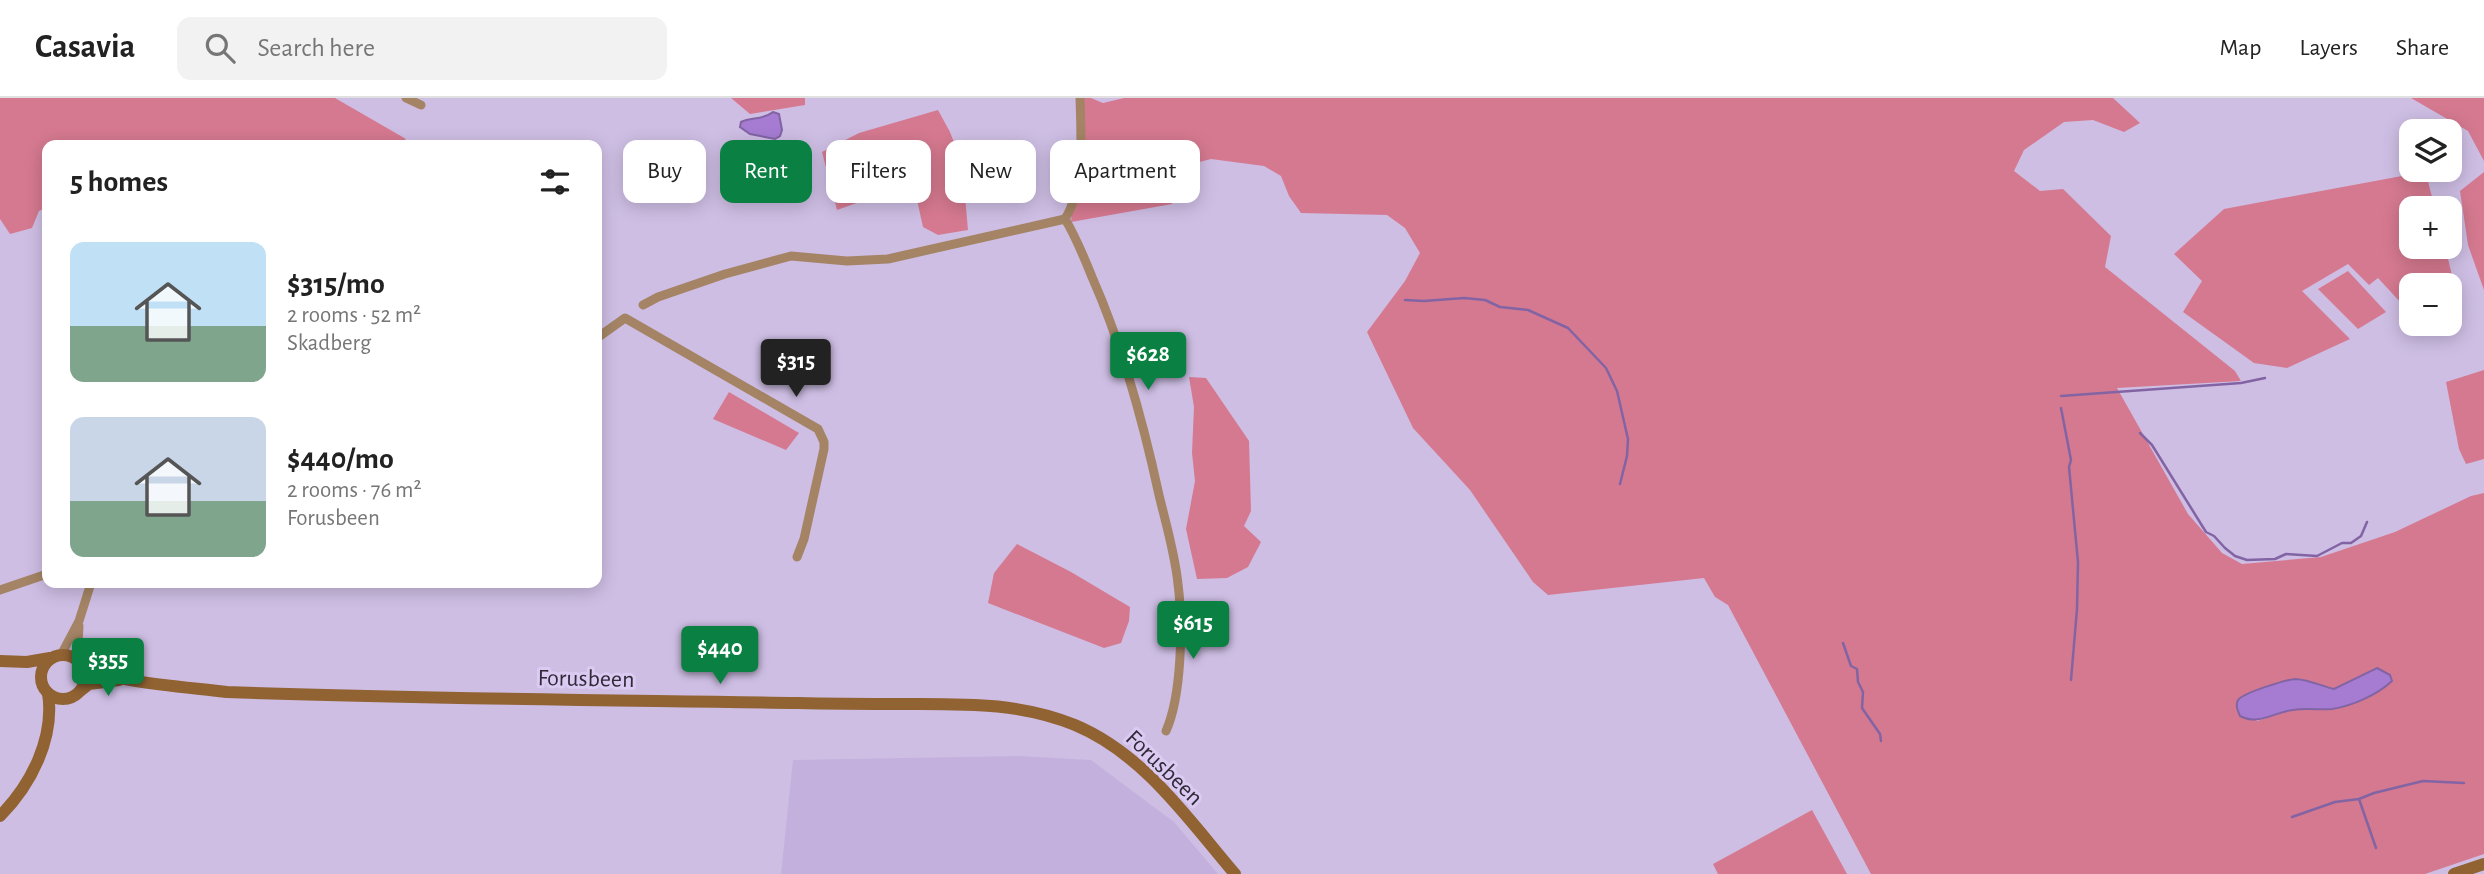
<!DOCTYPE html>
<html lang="en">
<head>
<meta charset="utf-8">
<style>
	body { margin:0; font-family:"Alegreya Sans",sans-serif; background:#f2f2f2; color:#222; height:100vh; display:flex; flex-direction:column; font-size:26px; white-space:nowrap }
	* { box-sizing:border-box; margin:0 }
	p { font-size:23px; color:#767676 }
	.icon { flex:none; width:38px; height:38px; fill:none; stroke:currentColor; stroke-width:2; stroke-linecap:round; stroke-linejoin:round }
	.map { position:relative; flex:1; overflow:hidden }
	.panel { position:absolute; left:42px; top:42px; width:560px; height:448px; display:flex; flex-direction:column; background:#fff; border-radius:14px; box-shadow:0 4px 18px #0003 }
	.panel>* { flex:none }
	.top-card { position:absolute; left:623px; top:42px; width:665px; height:63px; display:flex; gap:14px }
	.fabs { position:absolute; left:2399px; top:21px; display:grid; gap:14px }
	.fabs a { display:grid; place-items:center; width:63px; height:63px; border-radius:14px; background:#fff; box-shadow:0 4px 18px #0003; font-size:35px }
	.price { position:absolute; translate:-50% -60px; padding:0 16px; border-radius:7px; background:#0b8043; color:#fff; font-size:23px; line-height:46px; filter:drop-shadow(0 2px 4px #0008) }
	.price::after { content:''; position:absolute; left:50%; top:42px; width:21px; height:16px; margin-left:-10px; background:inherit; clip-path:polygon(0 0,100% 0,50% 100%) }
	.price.active { background:#222; color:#fff }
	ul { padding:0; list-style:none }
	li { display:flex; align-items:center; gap:21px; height:175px; padding:0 28px }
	li span { display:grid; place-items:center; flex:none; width:196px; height:140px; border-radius:14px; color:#555 }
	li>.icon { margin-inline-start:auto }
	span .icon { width:84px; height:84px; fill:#fffc; stroke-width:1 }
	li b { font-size:30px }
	h2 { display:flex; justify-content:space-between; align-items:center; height:84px; padding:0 28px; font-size:30px }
	.pill { padding:0 24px; border-radius:14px; background:#fff; box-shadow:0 4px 18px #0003; font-size:24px; line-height:63px }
	.pill.active { background:#0b8043; color:#fff }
	header { display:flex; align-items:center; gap:42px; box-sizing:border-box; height:98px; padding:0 35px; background:#fff; border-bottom:2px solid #e0e0e0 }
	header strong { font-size:33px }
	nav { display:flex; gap:38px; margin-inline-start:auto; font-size:24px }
	.search { width:490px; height:63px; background:#f2f2f2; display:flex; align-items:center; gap:18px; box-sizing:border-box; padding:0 24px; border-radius:14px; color:#767676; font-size:26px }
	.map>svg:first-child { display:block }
</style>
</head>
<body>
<header>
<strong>Casavia</strong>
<div class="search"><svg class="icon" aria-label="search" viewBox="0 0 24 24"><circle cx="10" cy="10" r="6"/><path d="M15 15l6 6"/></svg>Search here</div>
<nav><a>Map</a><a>Layers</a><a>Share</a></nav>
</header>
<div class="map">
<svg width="2484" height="776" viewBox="0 0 2484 776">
	<rect width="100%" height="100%" fill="#cebee4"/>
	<path fill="#c4b0dd" d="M1019 658 1091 662 1174 724 1218 776H781L793 662Z"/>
	<g fill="#d57990" fill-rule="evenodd">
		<path d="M0 0H335L406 41 397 47H47V109L39 113 32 130 10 136 0 121Z"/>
		<path d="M731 0H805V7L750 16Z"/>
		<path d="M1081 0H1091L1103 5 1124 0H2113L2140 25 2124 34 2093 22 2064 24 2024 52 2014 73 2040 93 2063 91 2111 138 2105 169 2235 273 2241 283 2117 290 2188 416 2222 455 2242 466 2321 459 2395 434 2471 398 2484 395V756L2425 776H1871L1728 507 1715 499 1704 480 1548 497 1533 484 1470 392 1413 330 1367 234 1405 183 1420 155 1405 130 1387 117 1301 115 1289 98 1281 78 1264 68 1211 61 1188 67 1172 106 1071 124ZM2377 570 2390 577 2392 583 2385 589 2345 608 2292 612 2257 623 2238 603 2244 598 2292 581 2334 591Z"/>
		<path d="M2411 0H2484V63L2468 33Z"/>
		<path d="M938 12 950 34 962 65 968 132 938 137 923 129 915 93 885 95 837 112 822 54 859 35Z"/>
		<path d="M2484 74V192L2468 147 2460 93Z"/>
		<path d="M2418 75 2427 80 2435 110H2412V149H2445L2457 197 2450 199V187H2412L2411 205 2402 206 2378 180 2369 187 2348 166 2302 193 2350 241 2287 270 2254 265 2183 214 2202 183 2174 156 2224 111Z"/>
		<path d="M2348 173 2386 214 2358 231 2318 191Z"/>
		<path d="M2484 272V361L2466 366 2459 351 2446 284Z"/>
		<path d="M1189 279 1206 280 1249 343 1251 413 1244 428 1261 444 1248 469 1227 480 1197 481 1186 431 1195 383 1192 355 1194 309Z"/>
		<path d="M729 294 799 335 786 352 713 321Z"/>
		<path d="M1017 446 1071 474 1130 509 1129 523 1121 545 1104 550 988 505 994 475Z"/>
		<path d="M1812 712 1847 776H1718L1713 766Z"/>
	</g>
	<g fill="#a57cd2" stroke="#8264a4" stroke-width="2">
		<path d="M773 14 779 16 782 32 780 38 775 41 750 36 740 29 741 24C751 19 763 22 773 14Z"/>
		<path d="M2377 570 2390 577 2392 583C2377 597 2352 608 2332 611 2319 612 2306 610 2293 612 2274 614 2259 628 2240 618 2238 613 2235 608 2238 602 2243 595 2287 581 2296 581 2309 582 2322 588 2334 591Z"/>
	</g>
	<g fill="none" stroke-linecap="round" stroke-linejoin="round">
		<g stroke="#8264a4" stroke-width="2.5">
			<path d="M1405 202 1424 203 1464 200 1485 202 1500 209 1528 212 1568 230 1606 270 1617 293 1628 341 1627 358 1620 386"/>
			<path d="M2061 298 2241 285 2265 280"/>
			<path d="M2061 310 2071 362 2069 369 2078 464 2077 511 2071 582"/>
			<path d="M2140 335 2152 347 2206 434 2214 438 2225 450 2235 458 2247 462 2275 461 2286 456 2317 458 2342 445H2351L2361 438 2367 424"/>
			<path d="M1843 545 1851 568 1857 571 1858 584 1863 594 1862 610 1880 636 1881 643"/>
			<path d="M2359 701 2376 750"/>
			<path d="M2292 719 2335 704 2359 701 2374 695 2423 683 2464 685"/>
		</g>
		<g stroke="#a48465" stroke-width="9">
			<path d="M406 0 421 7"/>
			<path d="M1065 121C1076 139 1084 159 1092 179 1123 249 1143 323 1159 397 1166 426 1175 456 1178 486 1183 525 1182 597 1166 633"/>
			<path d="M643 207 658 199 725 176 791 158 847 163 888 161 1065 121C1085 89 1081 37 1080 0"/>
			<path d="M597 240 625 220 818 331 824 344V351L804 441 797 459"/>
			<path d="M0 492 47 476"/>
			<path d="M61 557 79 523 91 485"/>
			<path d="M77 562 79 528"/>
		</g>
		<g stroke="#916232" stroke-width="12">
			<circle cx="63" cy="579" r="22"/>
			<path d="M0 563 27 564 50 560"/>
			<path d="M81 566C108 585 191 589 227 594 417 601 607 602 798 605 835 606 873 606 911 606 968 606 1021 605 1075 627 1144 656 1188 721 1235 776"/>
			<path d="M80 593 89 586 119 582"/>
			<path d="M0 718C31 687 55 640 48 595"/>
			<path d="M2454 776 2484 766"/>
		</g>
	</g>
	<g text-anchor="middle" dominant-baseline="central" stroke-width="6" stroke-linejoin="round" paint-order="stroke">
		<g font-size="24" fill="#312b39" stroke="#dbcaf1">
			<text transform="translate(586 581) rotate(1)">Forusbeen</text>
			<text transform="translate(1164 670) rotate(44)">Forusbeen</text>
		</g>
	</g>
</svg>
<div class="fabs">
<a><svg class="icon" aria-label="layers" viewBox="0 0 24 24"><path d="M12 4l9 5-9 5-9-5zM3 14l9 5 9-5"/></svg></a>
<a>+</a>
<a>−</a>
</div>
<b class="price" style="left:1148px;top:294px">$628</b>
<b class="price active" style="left:796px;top:301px">$315</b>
<b class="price" style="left:1193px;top:563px">$615</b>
<b class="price" style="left:720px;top:588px">$440</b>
<b class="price" style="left:108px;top:600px">$355</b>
<div class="top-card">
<a class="pill">Buy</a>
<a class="pill active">Rent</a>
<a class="pill">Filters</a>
<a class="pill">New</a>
<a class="pill">Apartment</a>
</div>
<section class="panel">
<h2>5 homes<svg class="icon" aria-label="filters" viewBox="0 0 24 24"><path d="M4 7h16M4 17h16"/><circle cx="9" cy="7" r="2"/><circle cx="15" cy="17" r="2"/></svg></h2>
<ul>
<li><span style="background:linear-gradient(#bfe0f5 60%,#7fa58c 0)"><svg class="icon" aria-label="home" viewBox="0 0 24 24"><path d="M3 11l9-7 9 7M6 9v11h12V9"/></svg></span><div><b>$315/mo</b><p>2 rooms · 52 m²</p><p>Skadberg</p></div></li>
<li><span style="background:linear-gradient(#c9d6e8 60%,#7fa58c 0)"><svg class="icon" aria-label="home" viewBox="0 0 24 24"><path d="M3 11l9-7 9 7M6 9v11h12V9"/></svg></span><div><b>$440/mo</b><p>2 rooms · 76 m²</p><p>Forusbeen</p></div></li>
</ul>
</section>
</div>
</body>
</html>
